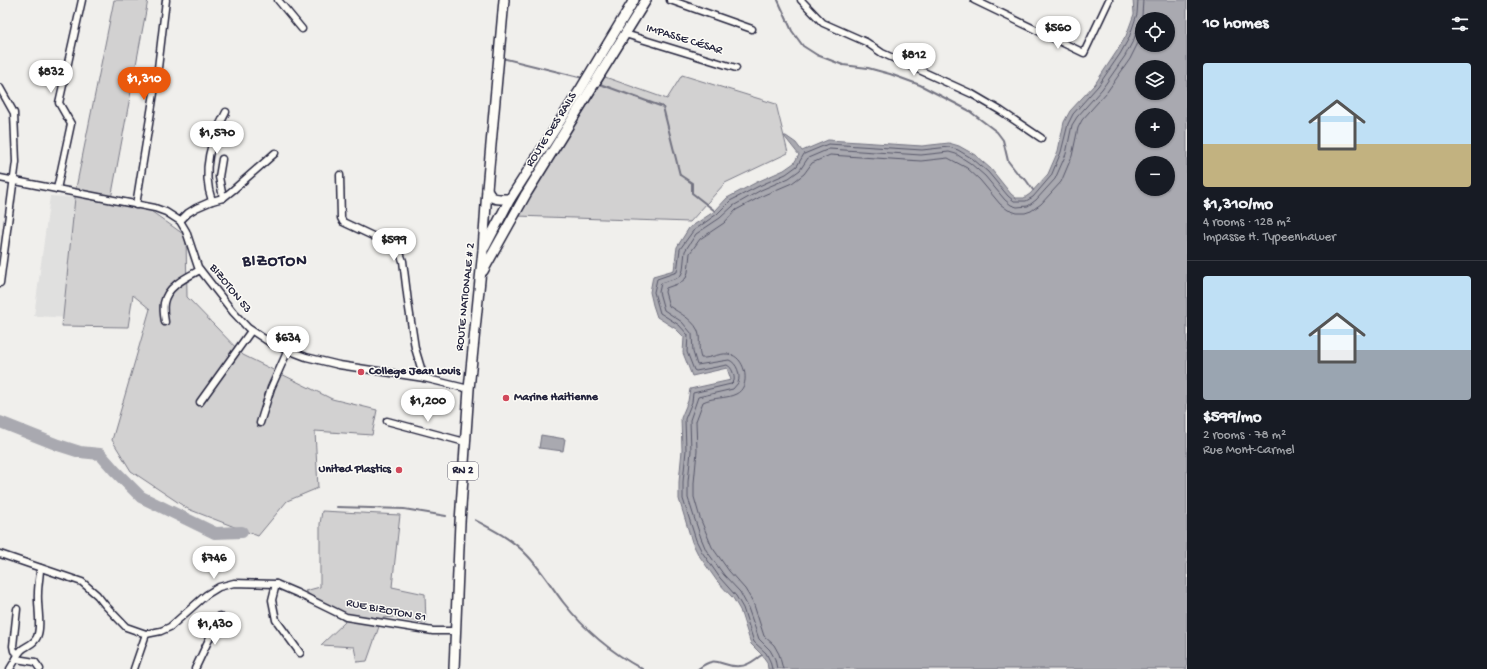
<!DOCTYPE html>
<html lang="en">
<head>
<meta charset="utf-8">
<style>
	body { margin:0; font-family:"Gochi Hand",sans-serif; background:#242831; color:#f1f3f6; height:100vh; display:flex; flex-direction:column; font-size:15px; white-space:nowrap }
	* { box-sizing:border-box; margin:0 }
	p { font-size:13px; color:#9ea1a6 }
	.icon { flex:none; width:22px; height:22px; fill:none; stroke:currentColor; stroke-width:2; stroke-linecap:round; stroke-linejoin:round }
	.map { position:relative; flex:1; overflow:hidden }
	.side { display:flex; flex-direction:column; background:#171b24; width:300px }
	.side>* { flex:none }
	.buttons { position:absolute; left:1135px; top:12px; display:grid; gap:8px }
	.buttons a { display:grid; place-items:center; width:40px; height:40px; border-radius:50%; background:#171b24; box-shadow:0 1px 3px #0004; font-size:20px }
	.price { position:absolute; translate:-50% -34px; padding:0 9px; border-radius:14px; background:#fff; color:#222; font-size:13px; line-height:26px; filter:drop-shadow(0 1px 2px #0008) }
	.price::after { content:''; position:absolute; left:50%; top:24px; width:12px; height:9px; margin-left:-6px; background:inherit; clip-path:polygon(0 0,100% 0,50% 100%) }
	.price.current { background:#ea580c; color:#fff }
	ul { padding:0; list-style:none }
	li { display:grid; align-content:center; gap:8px; height:212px; padding:0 16px }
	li+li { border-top:1px solid #363941 }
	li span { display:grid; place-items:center; height:124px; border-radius:4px; color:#555 }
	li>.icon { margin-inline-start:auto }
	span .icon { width:72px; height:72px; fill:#fffc; stroke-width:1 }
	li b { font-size:17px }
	h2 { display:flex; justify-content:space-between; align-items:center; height:48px; padding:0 16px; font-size:17px }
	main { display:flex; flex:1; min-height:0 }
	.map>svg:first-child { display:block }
</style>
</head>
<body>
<main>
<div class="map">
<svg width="1187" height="669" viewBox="0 0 1187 669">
	<rect width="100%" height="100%" fill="#f0efec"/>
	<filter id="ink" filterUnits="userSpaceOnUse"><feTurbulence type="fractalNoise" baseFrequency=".025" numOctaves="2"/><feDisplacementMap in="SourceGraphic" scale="8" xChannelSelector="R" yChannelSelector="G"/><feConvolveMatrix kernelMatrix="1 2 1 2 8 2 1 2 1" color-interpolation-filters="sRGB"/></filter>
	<g filter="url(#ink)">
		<path fill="#e0e0df" d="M50 196 101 199 88 319 34 316Z"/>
		<g fill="#d2d1d1" stroke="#7a7a86">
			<path d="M114 0H148L111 199 141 204 186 236 187 297 243 355 332 399 377 410 372 435 315 431 318 488 287 501 258 536 188 509 131 471 112 440 150 309 133 295 128 327 62 326 76 188Z"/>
			<path d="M682 75 776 104 788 153 725 183 690 222 517 216 605 77 667 99Z"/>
			<path d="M322 511 400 515 392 587 425 594 426 624 395 617 382 618 367 661 357 662 354 647 321 645 345 622 305 591 320 587V524Z"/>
		</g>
		<g fill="#a9a9b0" stroke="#737381" fill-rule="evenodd">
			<path d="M1133 0H1187V669H768L767 662 762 655 751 644 740 610 733 598 717 581 698 554 692 542 679 499V482L682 450 681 418 688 401 690 389 731 380 727 368 692 376 683 353 684 337 676 329 657 317 653 305 650 292 653 276 674 270 677 247 689 228 715 211 727 198 757 182 784 170 794 163 799 155 784 136H786L796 143 802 151 828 140 922 146 949 143 959 146 975 155 991 169 1011 194 1016 198H1024L1030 194 1048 174 1058 151 1064 122 1070 111 1095 84 1117 51 1126 36 1134 14ZM1142 19H1168V45H1142ZM1142 67H1168V93H1142ZM1142 115H1168V141H1142ZM1142 163H1168V189H1142Z"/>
			<path d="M541 435 565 439 563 451 539 448Z"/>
		</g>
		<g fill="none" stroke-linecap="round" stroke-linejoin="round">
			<g stroke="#58586a" stroke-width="1">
				<path d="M772 669 770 661 766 653 754 642 743 608 736 596 720 578 702 552 696 540 683 499V482L686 450 685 419 692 402 693 393 731 384 734 381C735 376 732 367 727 365L696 371 694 370 687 352 688 335 679 325 660 313 654 292 657 279 677 272 680 249 693 231 717 214 730 201 759 186 786 174 797 166 804 154 828 144 922 150 949 147 958 150 973 159 988 172 1008 196 1014 201H1026L1033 197 1051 176 1061 152 1068 124 1073 114 1098 86 1120 54 1129 38 1137 14 1138 0"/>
				<path d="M777 669 775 659 770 650 759 639 747 605 740 592 724 575 706 550 701 538 695 520 688 498V482L691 451 690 420 698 397 733 389 738 383C741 375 737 363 729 360L697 365 693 352 692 334 682 322 664 310 659 292 661 283 677 278 681 275 683 270 685 251 696 234 720 218 733 206 761 190 789 178 800 170 808 158 829 149 921 155 949 152 956 154 970 163 985 176 1005 200 1011 205 1017 207 1028 206 1036 200 1055 179 1066 154 1072 125 1077 117 1102 89 1125 56 1134 39 1142 16 1143 0"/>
				<path d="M783 669 779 654 774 645 764 636 753 602 745 589 729 571 712 547 700 518 694 497V483L697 451 696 421 703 402C713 397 726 399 736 394 751 387 746 360 732 355 722 351 711 359 701 358 698 350 700 343 699 335 697 321 679 313 669 306L665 292 666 288 680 283 686 278 688 272 690 253 700 239 724 223 736 210 764 195 792 183 804 174 812 163 830 155 921 161 948 158 967 168 980 180 1000 204 1008 210 1017 213H1025L1031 211 1041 204 1061 182 1072 156 1078 128 1082 120 1107 92 1130 59 1142 35"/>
			</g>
			<g stroke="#737381" stroke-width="2">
				<path d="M778 0 792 31 803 46 817 55 843 65 868 68 890 74 920 85 968 110 997 132 1003 140 1008 161 1018 174 1026 180 1033 190"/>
				<path d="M502 58 583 78"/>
				<path d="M597 83 663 107 680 175 692 183V193L715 211"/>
				<path d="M337 507 404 509 446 516"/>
				<path d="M475 520C493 530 512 539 526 554 540 568 551 586 563 602 584 629 612 653 642 669"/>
				<path d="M698 669C718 653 720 668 740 666 749 666 755 659 762 655"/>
			</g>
			<path stroke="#a9a9b0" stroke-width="12" d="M0 422 58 445 80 452 100 454 115 471 141 497 215 533 242 532"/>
			<defs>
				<g id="street">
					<path d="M278 0 302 29"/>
					<path d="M670 0 752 29"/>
					<path d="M801 0 823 23 866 42 882 53 972 94 1001 111 1041 138"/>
					<path d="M974 0 1084 53 1109 0"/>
					<path d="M625 34 736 68"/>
					<path d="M0 88 14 113 16 162 0 283"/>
					<path d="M222 159 219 177 223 198"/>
					<path d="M340 175 341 218 343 222 394 246 400 253 403 261 408 302 415 348 424 378"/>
					<path d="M0 178 155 208 166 212 180 221 186 231 198 267 233 312 248 328 272 344 306 357 339 365 424 378 469 389"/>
					<path d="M57 189 71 124 59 103 82 0"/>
					<path d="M212 201C201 169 211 140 226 112"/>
					<path d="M136 205 158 68 166 0"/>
					<path d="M180 221 188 213 196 208 212 201 223 198 233 190 275 153"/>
					<path d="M165 322C164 316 163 309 164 303 167 286 187 277 200 270"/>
					<path d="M200 402 251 331"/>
					<path d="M387 421 465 442"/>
					<path d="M260 423 271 388 288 350"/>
					<path d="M0 554 82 582 97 595 105 605 126 627 146 634 161 631 170 627 206 595 219 587 234 583 276 584 297 593 346 617 433 631H455"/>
					<path d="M276 584 272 600 276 620 300 653"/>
					<path d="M17 609 13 646 14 651 18 653"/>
					<path d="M16 659C21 644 32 648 37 637 42 626 37 606 38 593 38 585 40 576 40 568"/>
					<path d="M10 669 16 659 35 662 40 669"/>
					<path d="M134 669 146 634"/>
					<path d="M195 669 220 616"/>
				</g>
				<g id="primary">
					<path d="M487 189C490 201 499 199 510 199"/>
					<path d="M485 247 510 199 580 90 634 0"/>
					<path d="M483 271 526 194 646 0"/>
					<path d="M454 669 460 522 469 389 483 250 487 189 504 0"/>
				</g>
			</defs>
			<use href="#street" stroke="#22223b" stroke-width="9"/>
			<use href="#primary" stroke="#22223b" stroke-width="12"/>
			<use href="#street" stroke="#fdfcf7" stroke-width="6"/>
			<use href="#primary" stroke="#fdfcf7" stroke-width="9"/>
		</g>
	</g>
	<g fill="#d1495b" stroke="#fdfcf7" stroke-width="1.5">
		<circle cx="361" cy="372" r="4"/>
		<circle cx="506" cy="398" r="4"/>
		<circle cx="399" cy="470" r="4"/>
	</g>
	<g text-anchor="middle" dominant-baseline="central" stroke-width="3" stroke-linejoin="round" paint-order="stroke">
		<rect fill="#fdfcf7" stroke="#646373" stroke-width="1" x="448" y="462" width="30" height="18" rx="3"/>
		<g font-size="11" font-weight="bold" fill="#22223b">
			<text x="463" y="471">RN 2</text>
		</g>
		<g font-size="12" fill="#22223b" stroke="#fdfcf7">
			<text transform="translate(684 40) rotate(17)">IMPASSE CÉSAR</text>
			<text transform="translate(552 130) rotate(-58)">ROUTE DES RAILS</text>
			<text transform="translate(230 289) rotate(51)">BIZOTON 53</text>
			<text transform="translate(466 297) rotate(-84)">ROUTE NATIONALE # 2</text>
			<text transform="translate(386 611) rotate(11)">RUE BIZOTON 51</text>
		</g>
		<g font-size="12" font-weight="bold" fill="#22223b" stroke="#fdfcf7" text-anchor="start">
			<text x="369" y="372">College Jean Louis</text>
			<text x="514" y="398">Marine Haitienne</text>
			<text x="391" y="470" text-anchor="end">United Plastics</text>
		</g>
		<g font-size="16" font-weight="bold" letter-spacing="1" fill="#22223b" stroke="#fdfcf7">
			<text x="275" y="262">BIZOTON</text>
		</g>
	</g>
</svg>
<div class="buttons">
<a><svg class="icon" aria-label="locate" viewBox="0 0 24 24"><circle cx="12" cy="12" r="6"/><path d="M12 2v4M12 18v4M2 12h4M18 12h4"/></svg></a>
<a><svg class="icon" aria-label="layers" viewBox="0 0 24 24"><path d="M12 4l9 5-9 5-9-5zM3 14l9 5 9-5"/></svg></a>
<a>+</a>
<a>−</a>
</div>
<b class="price" style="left:1058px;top:50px">$560</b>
<b class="price" style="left:914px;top:77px">$812</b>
<b class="price" style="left:51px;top:94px">$832</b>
<b class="price current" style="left:144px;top:101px">$1,310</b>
<b class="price" style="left:217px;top:155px">$1,570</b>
<b class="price" style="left:394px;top:262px">$599</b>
<b class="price" style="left:288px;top:360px">$634</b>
<b class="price" style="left:428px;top:423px">$1,200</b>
<b class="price" style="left:214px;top:580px">$746</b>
<b class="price" style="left:215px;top:646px">$1,430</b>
</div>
<section class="side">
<h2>10 homes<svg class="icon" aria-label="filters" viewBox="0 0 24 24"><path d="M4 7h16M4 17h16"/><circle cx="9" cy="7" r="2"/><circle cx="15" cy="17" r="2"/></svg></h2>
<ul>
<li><span style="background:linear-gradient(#bfe0f5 65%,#c2b280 0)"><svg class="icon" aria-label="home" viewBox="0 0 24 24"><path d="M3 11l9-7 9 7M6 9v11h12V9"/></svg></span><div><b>$1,310/mo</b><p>4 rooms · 128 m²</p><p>Impasse H. Typeenhawer</p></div></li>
<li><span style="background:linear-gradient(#bfe0f5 60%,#9aa5b1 0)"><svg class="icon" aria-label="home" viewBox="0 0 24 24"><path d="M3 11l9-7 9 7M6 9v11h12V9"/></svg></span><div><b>$599/mo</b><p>2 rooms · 78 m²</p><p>Rue Mont-Carmel</p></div></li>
</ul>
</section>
</main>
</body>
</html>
